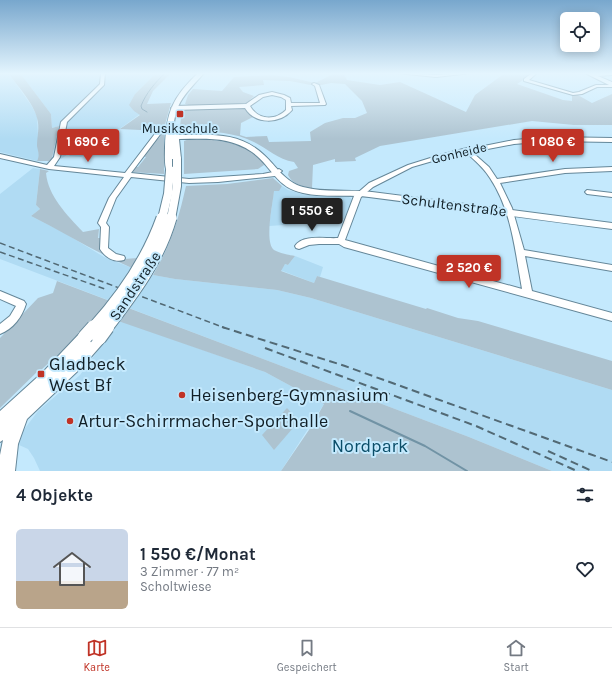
<!DOCTYPE html>
<html lang="de">
<head>
<meta charset="utf-8">
<style>
	body { margin:0; font-family:Karla,sans-serif; background:#f6f6f7; color:#1f2937; height:100vh; display:flex; flex-direction:column; font-size:15px; white-space:nowrap }
	* { box-sizing:border-box; margin:0 }
	p { font-size:13px; color:#747a83 }
	.icon { flex:none; width:22px; height:22px; fill:none; stroke:currentColor; stroke-width:2; stroke-linecap:round; stroke-linejoin:round }
	.map { position:relative; height:471px; overflow:hidden }
	.sheet { display:flex; flex-direction:column; background:#fff; flex:1 }
	.sheet>* { flex:none }
	.buttons { position:absolute; left:560px; top:12px; display:grid; gap:8px }
	.buttons a { display:grid; place-items:center; width:40px; height:40px; border-radius:6px; background:#fff; box-shadow:0 2px 10px #0003; font-size:20px }
	.price { position:absolute; translate:-50% -34px; padding:0 9px; border-radius:4px; background:#c03326; color:#fff; font-size:13px; line-height:26px; filter:drop-shadow(0 1px 2px #0008) }
	.price::after { content:''; position:absolute; left:50%; top:24px; width:12px; height:9px; margin-left:-6px; background:inherit; clip-path:polygon(0 0,100% 0,50% 100%) }
	.price.on { background:#222; color:#fff }
	ul { padding:0; list-style:none }
	li { display:flex; align-items:center; gap:12px; height:100px; padding:0 16px }
	li+li { border-top:1px solid #e0e1e3 }
	li span { display:grid; place-items:center; flex:none; width:112px; height:80px; border-radius:6px; color:#555 }
	li>.icon { margin-inline-start:auto }
	span .icon { width:48px; height:48px; fill:#fffc; stroke-width:1 }
	li b { font-size:17px }
	h2 { display:flex; justify-content:space-between; align-items:center; height:48px; padding:0 16px; font-size:17px }
	.tabs { display:flex; justify-content:space-around; align-items:center; height:56px; border-top:1px solid #e0e1e3; background:#fff; font-size:11px; color:#747a83 }
	.tabs a { display:grid; justify-items:center; gap:2px }
	.tabs .on { color:#c03326 }
	.map>svg:first-child { display:block }
</style>
</head>
<body>
<div class="map">
<svg width="612" height="471" viewBox="0 0 612 471">
	<rect width="100%" height="100%" fill="#c4e9fd"/>
	<g fill="#b0dbf3">
		<path d="M0 73H8L31 105 37 116 39 158 37 161 0 152Z"/>
		<path d="M20 73H156L135 94 140 114 81 157 69 156 71 154H68L61 159 52 158 59 126 52 128 51 114Z"/>
		<path d="M33 168 40 169 36 205 40 209 31 216 63 232 104 257 132 268 153 275 175 279 277 290 311 298 612 390V471H552L469 437 0 259V194Z"/>
		<path d="M282 186 288 190 305 195 346 196 351 198 352 201 344 219 330 220V222L269 226 274 191Z"/>
		<path d="M295 256 323 267 320 277 317 276 314 283 280 270 285 264 288 265Z"/>
		<path d="M121 321 265 372 324 404 281 471H40L34 458 28 449 19 445V439L23 431 38 411 80 375 102 345Z"/>
	</g>
	<g fill="#adc3d0">
		<path d="M8 73H20L51 114 52 128 59 126 52 158 49 161H37C40 156 38 151 37 146 37 137 40 127 37 118 34 104 17 85 8 73Z"/>
		<path d="M156 73H171L153 91 147 104 171 103 164 128V174L130 172 134 167H138L146 157 142 156 156 139 159 138 161 135V131L120 129 140 115 134 111 129 105 135 94Z"/>
		<path d="M335 73H343L347 80 380 85 400 82 466 112 475 95 505 73 525 74 529 76 517 84 563 100 572 101V94H576L592 103 612 94V125H574L532 121 380 146 355 158 356 161 335 162V159L313 165 312 188C303 187 292 184 288 175L289 171 298 168 294 162C275 159 264 145 247 139 227 131 204 131 182 131L180 126 182 111 185 110 242 108 246 109 248 113 253 117 241 123 240 135 246 137 267 136 269 142 311 141 310 132 325 123 343 118H355L367 113 362 101 345 84 331 83 316 86 290 81 263 80 264 85 239 87 243 92 254 96 247 103 241 104 192 106 185 104 188 95 193 89 222 91 234 77 272 75 289 77 315 83Z"/>
		<path d="M192 138C211 139 257 143 264 165L258 169 184 174V141Z"/>
		<path d="M40 169 49 171 46 173C48 196 67 215 83 232L99 229 98 238H100V241H102L101 248 124 259 138 258 132 268C97 253 65 233 31 216L40 209 36 205Z"/>
		<path d="M273 178 282 186 279 191H274C273 203 264 242 274 250 279 253 289 255 295 256L288 265 285 264 281 271 314 283 317 276 426 309 427 308 458 318 478 321 612 361V390L311 298 277 290 175 279 153 275C171 244 178 221 186 186L227 184Z"/>
		<path d="M57 281 469 437 552 471H281L311 427 324 404 265 372 98 314 80 335 41 370 40 369 0 408V338L38 298 53 293Z"/>
		<path d="M287 408 299 421 274 450 262 435Z"/>
	</g>
	<g fill="none" stroke-linecap="round" stroke-linejoin="round">
		<path stroke="#7193a5" stroke-width="1" d="M147 112 142 109 141 106C146 93 155 83 165 73"/>
		<path stroke="#7193a5" stroke-width="2" d="M350 411 425 446 467 471"/>
		<defs>
			<g id="minor">
				<path d="M101 73H105L104 85 67 122 60 157 54 166 125 173 157 131 159 130 162 132 131 173 189 179 263 174 273 172 279 169 282 171 275 176 218 182 189 183 131 177 116 198 106 223 109 227 108 248 116 254 124 256 125 258 124 260C114 263 105 257 100 249L101 227 98 223 109 198 124 177 49 169 0 158V154L47 165 54 157 61 122 96 88 100 84Z"/>
				<path d="M397 73 436 75 471 73 436 77Z"/>
				<path d="M532 73H537L529 80 573 93 579 92 596 85H609L585 73H612V75L598 76 612 82V87H597L582 94 573 95 524 81V79Z"/>
				<path d="M314 83 319 85 326 104 325 105 291 106 292 110C280 124 255 125 245 108L174 110 171 108 174 106 246 104 259 95 272 92 284 95 290 98 291 103H320L315 86 312 84ZM272 95 281 97 286 100V110C275 121 258 120 250 106L263 97Z"/>
				<path d="M551 137 612 138V142L551 141 514 144 472 152 489 167 497 179 565 169 612 167V171L565 173 500 183 512 208 524 250 612 265V271L525 256 532 291 612 313V321L344 247 339 244H319L309 245 299 249 296 248 295 246C303 234 325 239 338 238L354 196 369 183 408 165 440 155 467 148 469 149 514 140ZM467 153C475 161 484 168 490 178 512 211 515 251 522 289L345 240 361 197 373 187 412 167 443 158Z"/>
				<path d="M587 190 612 193V197L587 194 585 192Z"/>
				<path d="M0 291 24 301 26 304C22 317 13 329 0 334V324L10 316 16 306 0 299Z"/>
			</g>
			<g id="major">
				<path d="M198 73H204C185 95 176 100 173 130H178L179 135C210 135 239 131 264 155 277 167 285 182 303 187 325 193 350 189 372 192 452 202 532 213 612 223V229C531 219 450 207 369 197 347 194 324 198 303 193 275 187 272 166 252 152 229 136 205 139 179 139L181 159 177 161 174 160V170L170 172H167C164 165 165 155 165 147 166 112 173 97 198 73Z"/>
				<path d="M85 331 90 333 91 337 99 332 104 334 105 338 104 342 83 366 27 419 18 444 15 471H0V455L3 440 0 442V411L43 372 80 333Z"/>
			</g>
		</defs>
		<use href="#minor" stroke="#658799" stroke-width="2"/>
		<use href="#major" stroke="#658799" stroke-width="2"/>
		<use href="#minor" fill="#fff" fill-rule="evenodd"/>
		<use href="#major" fill="#fff" fill-rule="evenodd"/>
		<g stroke="#526974" stroke-width="1.5" stroke-dasharray="6 3.5" stroke-linecap="butt">
			<path d="M0 243 225 328"/>
			<path d="M0 252 105 289"/>
		</g>
		<g stroke="#526974" stroke-width="2" stroke-dasharray="8 4.5" stroke-linecap="butt">
			<path d="M222 327 345 366 612 462"/>
			<path d="M265 348 476 426 577 471"/>
			<path d="M548 451 592 471"/>
		</g>
		<defs>
			<g id="major-bridge-far2">
				<path d="M162 219 168 194 170 170"/>
				<path d="M171 219 177 186V159"/>
			</g>
			<g id="major-bridge-far1">
				<path d="M93 328C123 295 147 260 162 218"/>
				<path d="M107 328C133 294 159 260 171 218"/>
			</g>
			<g id="major-bridge">
				<path d="M85 337 94 327"/>
				<path d="M99 338 107 327"/>
			</g>
		</defs>
		<use href="#major-bridge-far2" stroke="#658799" stroke-width="10" stroke-linecap="butt"/>
		<use href="#major-bridge-far1" stroke="#658799" stroke-width="13" stroke-linecap="butt"/>
		<use href="#major-bridge" stroke="#658799" stroke-width="16" stroke-linecap="butt"/>
		<use href="#major-bridge-far2" stroke="#fff" stroke-width="8"/>
		<use href="#major-bridge-far1" stroke="#fff" stroke-width="11"/>
		<use href="#major-bridge" stroke="#fff" stroke-width="14"/>
	</g>
	<linearGradient id="sky" x2="0" y2="1"><stop stop-color="#78a7cd"/><stop offset="0.53" stop-color="#e4f5fe"/><stop offset="1" stop-color="#e4f5fe" stop-opacity="0"/></linearGradient>
	<rect width="612" height="139" fill="url(#sky)"/>
	<g fill="#c03326" stroke="#c4e9fd" stroke-width="1.5">
		<rect x="176" y="110" width="8" height="8" rx="2"/>
		<rect x="37" y="370" width="8" height="8" rx="2"/>
		<circle cx="182" cy="395" r="4"/>
		<circle cx="70" cy="421" r="4"/>
	</g>
	<g text-anchor="middle" dominant-baseline="central" stroke-width="4" stroke-linejoin="round" paint-order="stroke">
		<g font-size="13" fill="#111f26" stroke="#c4e9fd">
			<text x="180" y="128">Musikschule</text>
		</g>
		<g font-size="13" fill="#111f26" stroke="#c4e9fd">
			<text transform="translate(459 153) rotate(-13)">Gonheide</text>
		</g>
		<g font-size="15" fill="#111f26" stroke="#c4e9fd">
			<text transform="translate(454 205) rotate(7)">Schultenstraße</text>
			<text transform="translate(135 286) rotate(-56)">Sandstraße</text>
		</g>
		<g font-size="18" fill="#111f26" stroke="#c4e9fd" text-anchor="start">
			<text x="49" y="364">Gladbeck<tspan x="49" dy="21">West Bf</tspan></text>
			<text x="190" y="395">Heisenberg-Gymnasium</text>
			<text x="78" y="421">Artur-Schirrmacher-Sporthalle</text>
		</g>
		<g font-size="18" fill="#0a4d68" stroke="#c4e9fd">
			<text x="370" y="446">Nordpark</text>
		</g>
	</g>
</svg>
<div class="buttons">
<a><svg class="icon" aria-label="locate" viewBox="0 0 24 24"><circle cx="12" cy="12" r="6"/><path d="M12 2v4M12 18v4M2 12h4M18 12h4"/></svg></a>
</div>
<b class="price" style="left:88px;top:163px">1 690 €</b>
<b class="price" style="left:553px;top:163px">1 080 €</b>
<b class="price on" style="left:312px;top:232px">1 550 €</b>
<b class="price" style="left:469px;top:289px">2 520 €</b>
</div>
<section class="sheet">
<h2>4 Objekte<svg class="icon" aria-label="filters" viewBox="0 0 24 24"><path d="M4 7h16M4 17h16"/><circle cx="9" cy="7" r="2"/><circle cx="15" cy="17" r="2"/></svg></h2>
<ul>
<li><span style="background:linear-gradient(#c9d6e8 65%,#b9a48a 0)"><svg class="icon" aria-label="home" viewBox="0 0 24 24"><path d="M3 11l9-7 9 7M6 9v11h12V9"/></svg></span><div><b>1 550 €/Monat</b><p>3 Zimmer · 77 m²</p><p>Scholtwiese</p></div><svg class="icon" aria-label="heart" viewBox="0 0 24 24"><path d="M12 20l-8-8c-3-5 5-10 8-4 3-6 11-1 8 4z"/></svg></li>
</ul>
</section>
<nav class="tabs">
<a class="on"><svg class="icon" aria-label="map" viewBox="0 0 24 24"><path d="M3 6l6-2 6 2 6-2v14l-6 2-6-2-6 2zM9 4v14M15 6v14"/></svg>Karte</a>
<a><svg class="icon" aria-label="saved" viewBox="0 0 24 24"><path d="M7 4h10v16l-5-4-5 4z"/></svg>Gespeichert</a>
<a><svg class="icon" aria-label="home" viewBox="0 0 24 24"><path d="M3 11l9-7 9 7M6 9v11h12V9"/></svg>Start</a>
</nav>
</body>
</html>
